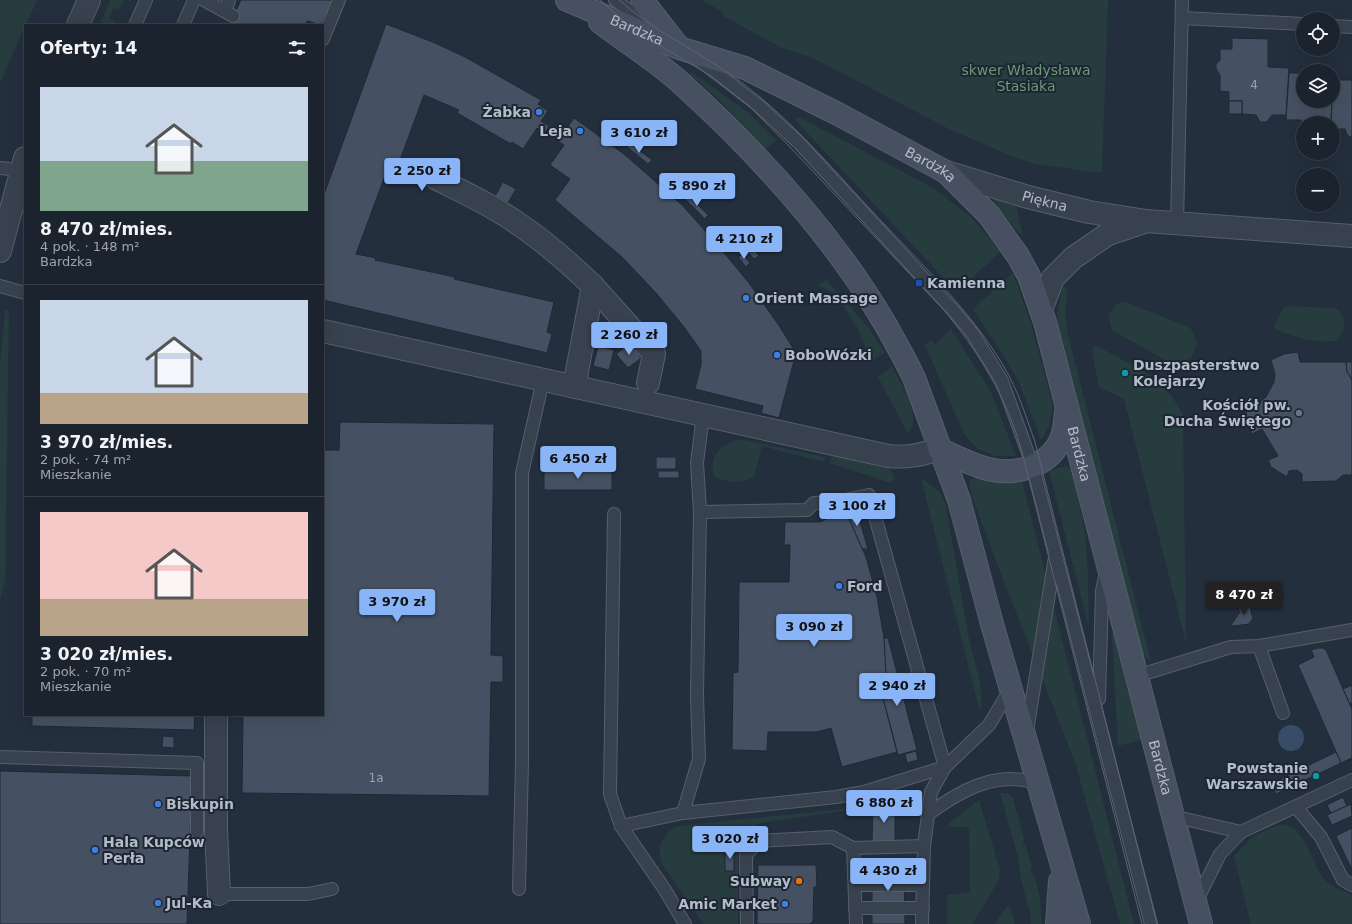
<!DOCTYPE html>
<html lang="pl">
<head>
<meta charset="utf-8">
<style>
	body { margin:0; font-family:"DejaVu Sans",sans-serif; background:#282f3a; color:#f1f3f6; height:100vh; display:flex; flex-direction:column; font-size:15px; white-space:nowrap }
	* { box-sizing:border-box; margin:0 }
	p { font-size:13px; color:#a0a4aa }
	.icon { flex:none; width:22px; height:22px; fill:none; stroke:currentColor; stroke-width:2; stroke-linecap:round; stroke-linejoin:round }
	.map { position:relative; flex:1; overflow:hidden }
	.panel { position:absolute; left:24px; top:24px; width:300px; height:692px; display:flex; flex-direction:column; background:#1b232e; border-radius:0px; box-shadow:0 4px 16px #0002,0 0 0 1px #39404a }
	.panel>* { flex:none }
	.buttons { position:absolute; left:1296px; top:12px; display:grid; gap:8px }
	.buttons a { display:grid; place-items:center; width:44px; height:44px; border-radius:50%; background:#1b232e; box-shadow:0 4px 16px #0002,0 0 0 1px #39404a; font-size:20px }
	.price { position:absolute; translate:-50% -34px; padding:0 9px; border-radius:4px; background:#8ab4f8; color:#111; font-size:13px; line-height:26px; filter:drop-shadow(0 1px 2px #0008) }
	.price::after { content:''; position:absolute; left:50%; top:24px; width:12px; height:9px; margin-left:-6px; background:inherit; clip-path:polygon(0 0,100% 0,50% 100%) }
	.price.on { background:#222; color:#fff }
	ul { padding:0; list-style:none }
	li { display:grid; align-content:center; gap:8px; height:212px; padding:0 16px }
	li+li { border-top:1px solid #39404a }
	li span { display:grid; place-items:center; height:124px; border-radius:0px; color:#555 }
	li>.icon { margin-inline-start:auto }
	span .icon { width:72px; height:72px; fill:#fffc; stroke-width:1 }
	li b { font-size:17px }
	h2 { display:flex; justify-content:space-between; align-items:center; height:48px; padding:0 16px; font-size:17px }
	.map>svg:first-child { display:block }
</style>
</head>
<body>
<div class="map">
<svg width="1352" height="924" viewBox="0 0 1352 924">
	<rect width="100%" height="100%" fill="#242f3e"/>
	<g fill="#263c3f">
		<path d="M0 0H37L0 83Z"/>
		<path d="M110 0H124L120 9 113 8 109 18 115 21 113 25H100Z"/>
		<path d="M702 0H1108L1102 173 1035 164 1009 155 951 130 811 57 782 48 725 17 722 12Z"/>
		<path d="M690 71 749 113 776 140 766 149 717 98 689 73Z"/>
		<path d="M799 117 935 189 973 219 1000 252 957 292 797 122 796 119Z"/>
		<path d="M995 199 1016 206 1023 235C1016 233 1000 209 994 201Z"/>
		<path d="M1013 273 1031 324 1053 406 1049 427 1041 440 1018 380 1005 358 973 309Z"/>
		<path d="M826 280 868 327 885 353 871 361 858 329 836 294 817 285Z"/>
		<path d="M1063 286 1068 290C1065 308 1065 322 1069 339L1151 662 1143 655 1059 331 1057 313Z"/>
		<path d="M1123 301 1186 326 1192 330 1197 343 1191 358 1179 363 1167 361 1112 330 1108 316 1115 305Z"/>
		<path d="M1290 306 1335 308C1348 316 1347 332 1335 341 1314 343 1291 337 1273 328L1283 308Z"/>
		<path d="M5 310 9 311 5 580 0 600V362Z"/>
		<path d="M951 329 991 392 1016 456H995L978 449 971 442 964 434 925 345 932 340 935 344Z"/>
		<path d="M1094 346H1097C1133 366 1164 376 1183 415L1186 643 1124 399 1099 387 1092 351Z"/>
		<path d="M892 367C901 385 923 416 908 434L878 377Z"/>
		<path d="M739 439 825 457 824 462 762 446 754 477C740 484 727 483 714 476 708 454 721 446 739 439Z"/>
		<path d="M832 456 890 469 895 478 891 483 830 463Z"/>
		<path d="M1066 466 1072 470 1085 532 1088 574 1089 628 1049 471Z"/>
		<path d="M975 477 998 482 1022 481 1134 924H1120L1075 762 999 569 972 496 969 481Z"/>
		<path d="M921 478 940 492 946 505C954 551 961 597 970 643 976 669 984 684 980 712Z"/>
		<path d="M1113 632 1141 740 1118 746 1112 636Z"/>
		<path d="M1000 793H1008L1013 798 1024 839 1023 844 1026 846 1032 867 1030 872 1034 874 1040 897 1042 924H1031L1030 913 1021 879 1018 857Z"/>
		<path d="M906 794 911 799 907 804 871 805 849 810 760 823 746 831 741 837 738 845V924H704L662 864C656 847 662 833 678 826L852 808Z"/>
		<path d="M979 800 1000 870 999 880 972 924H947V895L970 893 969 827H948L949 823Z"/>
		<path d="M1278 825C1307 822 1310 864 1325 880 1331 887 1344 891 1352 895V924H1251L1234 856 1252 837Z"/>
		<path d="M1007 906 1010 908 1015 924H994Z"/>
	</g>
	<circle fill="#394c67" cx="1291" cy="738" r="13"/>
	<g fill="#455162" stroke="#1f2835">
		<path d="M241 0H333L321 25 307 21 305 25H229Z"/>
		<path d="M386 24 435 43 465 57 541 100 538 104 548 111 541 121 549 126 545 133 537 128 523 149 512 142 511 144 457 113 459 110 424 95 397 168 389 165 356 254 376 258 375 260 455 277 454 279 554 302 547 332 552 334 547 353 323 300V197Z"/>
		<path d="M1232 38 1268 39V67L1289 68 1286 115H1272L1267 122H1260L1256 115 1242 114V101H1229V92L1220 91V75L1216 69V64L1220 60V49H1232Z"/>
		<path d="M1289 73H1303V101H1332L1331 123H1303V132L1301 120H1286Z"/>
		<path d="M1333 80H1352V138L1347 135 1345 129H1333V123H1331Z"/>
		<rect x="1229" y="101" width="13" height="13"/>
		<path d="M574 118 624 154 682 205 716 243 749 283 780 327 796 353 779 418 761 413 763 406 695 389 701 365V351L684 327 656 293 623 258 555 200 570 179 550 165 564 145 558 141Z"/>
		<path d="M630 143 652 160 648 164 627 147Z"/>
		<path d="M503 182 516 189 508 203 495 196Z"/>
		<path d="M689 196 708 215 705 219 685 199Z"/>
		<path d="M751 246 759 256 754 259 746 250Z"/>
		<path d="M743 254 750 263 746 267 738 257Z"/>
		<path d="M630 343 641 358 628 368 616 354Z"/>
		<path d="M598 346 614 350 609 370 593 366Z"/>
		<path d="M1298 352 1300 362H1346L1347 371 1352 380V475H1343L1336 481 1302 482V474L1297 470 1289 471 1287 477 1271 467 1268 460 1278 456 1262 429 1252 434 1247 421 1246 406 1260 402 1266 397 1274 382 1275 374 1271 360 1284 354Z"/>
		<path d="M1346 362H1352V380L1347 371Z"/>
		<path d="M340 422 494 424 491 655 503 656V682H491L489 796 242 793 243 715H323V450H339Z"/>
		<rect x="656" y="457" width="20" height="12"/>
		<rect x="544" y="469" width="68" height="21"/>
		<rect x="658" y="471" width="21" height="7"/>
		<path d="M856 508 868 549H862L845 510Z"/>
		<path d="M845 510 866 557 877 597 884 638 887 675V692L882 694 897 752 842 767 831 728 817 732H768L767 751 732 750 733 673 738 672 739 582H789L790 545H784L785 522H820Z"/>
		<path d="M1245 603 1251 606V613L1253 618 1249 624 1234 626 1231 625 1240 612 1238 609Z"/>
		<path d="M884 638H888L917 750 898 755 882 694 887 692Z"/>
		<path d="M1318 648H1323L1326 650 1352 709V758L1341 763 1298 665 1314 657 1311 650Z"/>
		<path d="M1352 685V703L1350 704 1343 689Z"/>
		<path d="M32 715H195L194 730 32 726Z"/>
		<path d="M163 736 174 737V748L162 747Z"/>
		<path d="M916 751 918 760 907 763 905 754Z"/>
		<path d="M1336 752 1341 763 1276 794 1272 783Z"/>
		<path d="M0 771 192 776 187 924H0Z"/>
		<path d="M1343 797 1347 806 1331 813 1327 805Z"/>
		<path d="M1351 804 1352 816 1332 825 1327 815Z"/>
		<path d="M873 805H895V842H872Z"/>
		<path d="M1352 828V870L1336 836Z"/>
		<rect x="725" y="848" width="9" height="23"/>
		<path d="M872 860H904L905 924H872Z"/>
		<path d="M758 865H816L817 887H814L813 921 810 924H757Z"/>
	</g>
	<g fill="none" stroke-linecap="round" stroke-linejoin="round">
		<defs>
			<g id="lane">
				<path d="M204 0 233 16"/>
				<path d="M615 0 656 30"/>
				<path d="M225 11 229 0"/>
				<path d="M1182 18 1303 24"/>
				<path d="M135 25 146 0"/>
				<path d="M183 25 194 0"/>
				<path d="M1333 26 1352 27"/>
				<path d="M323 39 339 0"/>
				<path d="M699 60 759 106 799 143 954 311 973 334 1002 381 1033 467 1151 924"/>
				<path d="M0 168 10 169 20 174"/>
				<path d="M1177 223 1182 0"/>
				<path d="M0 286 25 293"/>
				<path d="M614 514 610 794 621 826 665 890 685 924"/>
				<path d="M1259 646 1283 713"/>
				<path d="M1137 676 1231 647 1259 646 1352 630"/>
				<path d="M1099 699 1102 591 1106 572"/>
				<path d="M1027 731 1055 557"/>
				<path d="M0 757 197 763V832"/>
				<path d="M1296 807 1321 837 1343 880 1352 885"/>
				<path d="M683 813 699 759 697 695 700 512 697 463 703 415"/>
				<path d="M928 814C952 797 980 779 1010 779 1020 779 1029 781 1039 782"/>
				<path d="M1172 816 1241 832"/>
				<path d="M621 826 683 813 836 797 864 792 945 767 869 495 835 502 814 503 807 510 700 512"/>
				<path d="M853 848 924 846"/>
				<path d="M855 885H923"/>
				<path d="M519 889 522 762V473L543 380"/>
				<path d="M219 894H308L332 889"/>
				<path d="M1196 902 1220 854 1241 832 1352 780"/>
				<path d="M855 908H923"/>
				<path d="M747 924 746 855 759 841 832 837 853 848 856 924"/>
				<path d="M922 924 924 846 931 792 945 767 989 725 1011 688"/>
			</g>
			<g id="street">
				<path d="M78 25 89 0"/>
				<path id="s1" d="M946 172 1028 197 1089 212 1146 221 1352 236"/>
				<path d="M437 179C465 193 495 207 520 225 547 243 570 264 593 286L574 387"/>
				<path d="M0 251 25 158"/>
				<path d="M593 286 654 354 648 383"/>
				<path d="M1041 310 1053 278 1073 258 1108 234 1144 222"/>
				<path d="M323 331 888 456C907 458 921 455 939 449"/>
				<path d="M216 715V829L219 894"/>
			</g>
			<g id="secondary">
				<path id="s2" d="M567 0 679 48 745 68 838 114 946 172 989 215 1018 256 1029 276 1045 322 1201 924"/>
				<path d="M642 0 677 45"/>
				<path d="M600 22C627 43 657 61 682 84 760 155 834 236 887 327 896 344 906 360 914 378L959 500 992 624 1079 924"/>
				<path d="M939 449C955 456 971 465 988 469 1016 476 1052 466 1062 436 1065 428 1065 419 1066 411"/>
				<path d="M1057 924 1060 881"/>
			</g>
		</defs>
		<use href="#lane" stroke="#565f6c" stroke-width="14"/>
		<use href="#street" stroke="#565f6c" stroke-width="24"/>
		<use href="#secondary" stroke="#565f6c" stroke-width="24"/>
		<use href="#lane" stroke="#38414e" stroke-width="12"/>
		<use href="#street" stroke="#38414e" stroke-width="22"/>
		<use href="#secondary" stroke="#465061" stroke-width="22"/>
		<g stroke="#5a6575" stroke-width="1">
			<path d="M600 0 634 30 711 76 748 105 789 146 942 308C978 350 1007 398 1022 452L1142 924"/>
			<path d="M619 0C657 34 705 54 745 85 792 121 830 166 870 209 917 260 969 308 1004 367 1018 390 1026 417 1035 442L1157 924"/>
		</g>
	</g>
	<g fill="#3f7fe0" stroke="#1d2633" stroke-width="1.5">
		<circle cx="539" cy="112" r="4"/>
		<circle cx="580" cy="131" r="4"/>
		<circle cx="746" cy="298" r="4"/>
		<circle cx="777" cy="355" r="4"/>
		<circle cx="839" cy="586" r="4"/>
		<circle cx="158" cy="804" r="4"/>
		<circle cx="95" cy="850" r="4"/>
		<circle cx="158" cy="903" r="4"/>
		<circle cx="785" cy="904" r="4"/>
	</g>
	<rect fill="#1a4fb4" stroke="#1d2633" stroke-width="1.5" x="915" y="279" width="8" height="8" rx="2"/>
	<g fill="#0f9aa8" stroke="#1d2633" stroke-width="1.5">
		<circle cx="1125" cy="373" r="4"/>
		<circle cx="1316" cy="776" r="4"/>
	</g>
	<circle fill="#6b7280" stroke="#1d2633" stroke-width="1.5" cx="1299" cy="413" r="4"/>
	<circle fill="#e8710a" stroke="#1d2633" stroke-width="1.5" cx="799" cy="881" r="4"/>
	<g text-anchor="middle" dominant-baseline="central" stroke-width="4" stroke-linejoin="round" paint-order="stroke">
		<g font-size="12" fill="#98a1af">
			<text x="1254" y="85">4</text>
			<text x="376" y="778">1a</text>
		</g>
		<g font-size="14" fill="#b4bcc9" stroke="#1d2633">
			<text stroke="none"><textPath href="#s2" startOffset="76">Bardzka</textPath></text>
			<text stroke="none"><textPath href="#s2" startOffset="400">Bardzka</textPath></text>
			<text stroke="none"><textPath href="#s1" startOffset="103">Piękna</textPath></text>
			<text stroke="none"><textPath href="#s2" startOffset="736">Bardzka</textPath></text>
			<text stroke="none"><textPath href="#s2" startOffset="1060">Bardzka</textPath></text>
		</g>
		<g font-size="14" fill="#6b9a76" stroke="#1d2633">
			<text x="1026" y="70">skwer Władysława<tspan x="1026" dy="16">Stasiaka</tspan></text>
		</g>
		<g font-size="14" font-weight="bold" fill="#b4bcc9" stroke="#1d2633" text-anchor="start">
			<text x="531" y="112" text-anchor="end">Żabka</text>
			<text x="572" y="131" text-anchor="end">Leja</text>
			<text x="927" y="283">Kamienna</text>
			<text x="754" y="298">Orient Massage</text>
			<text x="785" y="355">BoboWózki</text>
			<text x="1133" y="365">Duszpasterstwo<tspan x="1133" dy="16">Kolejarzy</tspan></text>
			<text x="1291" y="405" text-anchor="end">Kościół pw.<tspan x="1291" dy="16">Ducha Świętego</tspan></text>
			<text x="847" y="586">Ford</text>
			<text x="1308" y="768" text-anchor="end">Powstanie<tspan x="1308" dy="16">Warszawskie</tspan></text>
			<text x="166" y="804">Biskupin</text>
			<text x="103" y="842">Hala Kupców<tspan x="103" dy="16">Perła</tspan></text>
			<text x="791" y="881" text-anchor="end">Subway</text>
			<text x="166" y="903">Jul-Ka</text>
			<text x="777" y="904" text-anchor="end">Amic Market</text>
		</g>
	</g>
</svg>
<div class="buttons">
<a><svg class="icon" aria-label="locate" viewBox="0 0 24 24"><circle cx="12" cy="12" r="6"/><path d="M12 2v4M12 18v4M2 12h4M18 12h4"/></svg></a>
<a><svg class="icon" aria-label="layers" viewBox="0 0 24 24"><path d="M12 4l9 5-9 5-9-5zM3 14l9 5 9-5"/></svg></a>
<a>+</a>
<a>−</a>
</div>
<b class="price" style="left:639px;top:154px">3 610 zł</b>
<b class="price" style="left:422px;top:192px">2 250 zł</b>
<b class="price" style="left:697px;top:207px">5 890 zł</b>
<b class="price" style="left:744px;top:260px">4 210 zł</b>
<b class="price" style="left:629px;top:356px">2 260 zł</b>
<b class="price" style="left:578px;top:480px">6 450 zł</b>
<b class="price" style="left:857px;top:527px">3 100 zł</b>
<b class="price on" style="left:1244px;top:616px">8 470 zł</b>
<b class="price" style="left:397px;top:623px">3 970 zł</b>
<b class="price" style="left:814px;top:648px">3 090 zł</b>
<b class="price" style="left:897px;top:707px">2 940 zł</b>
<b class="price" style="left:884px;top:824px">6 880 zł</b>
<b class="price" style="left:730px;top:860px">3 020 zł</b>
<b class="price" style="left:888px;top:892px">4 430 zł</b>
<section class="panel">
<h2>Oferty: 14<svg class="icon" aria-label="filters" viewBox="0 0 24 24"><path d="M4 7h16M4 17h16"/><circle cx="9" cy="7" r="2"/><circle cx="15" cy="17" r="2"/></svg></h2>
<ul>
<li><span style="background:linear-gradient(#c9d6e8 60%,#7fa58c 0)"><svg class="icon" aria-label="home" viewBox="0 0 24 24"><path d="M3 11l9-7 9 7M6 9v11h12V9"/></svg></span><div><b>8 470 zł/mies.</b><p>4 pok. · 148 m²</p><p>Bardzka</p></div></li>
<li><span style="background:linear-gradient(#c9d6e8 75%,#b9a48a 0)"><svg class="icon" aria-label="home" viewBox="0 0 24 24"><path d="M3 11l9-7 9 7M6 9v11h12V9"/></svg></span><div><b>3 970 zł/mies.</b><p>2 pok. · 74 m²</p><p>Mieszkanie</p></div></li>
<li><span style="background:linear-gradient(#f6c9c9 70%,#b9a48a 0)"><svg class="icon" aria-label="home" viewBox="0 0 24 24"><path d="M3 11l9-7 9 7M6 9v11h12V9"/></svg></span><div><b>3 020 zł/mies.</b><p>2 pok. · 70 m²</p><p>Mieszkanie</p></div></li>
</ul>
</section>
</div>
</body>
</html>
